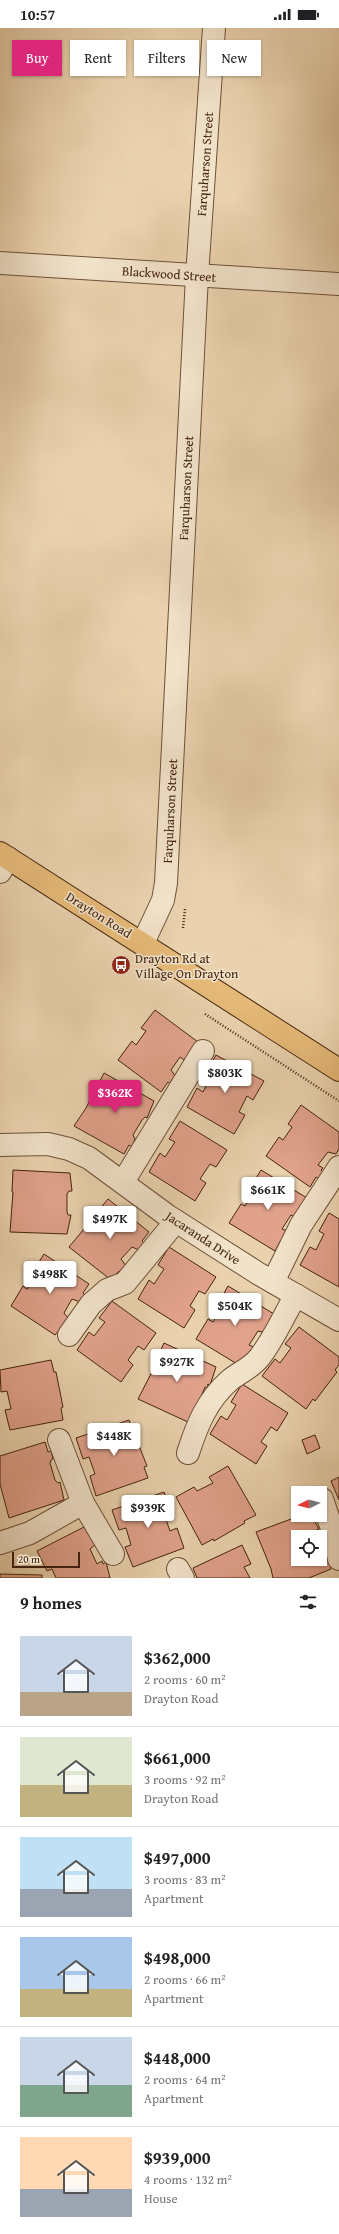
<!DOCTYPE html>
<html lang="en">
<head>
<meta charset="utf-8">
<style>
	body { margin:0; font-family:"Gentium Book Plus",serif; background:#f6f6f6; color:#202124; height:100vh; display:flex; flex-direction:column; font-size:15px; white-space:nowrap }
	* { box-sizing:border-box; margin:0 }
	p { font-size:13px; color:#757577 }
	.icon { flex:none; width:22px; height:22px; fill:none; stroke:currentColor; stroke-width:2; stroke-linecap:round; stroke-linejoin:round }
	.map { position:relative; height:1550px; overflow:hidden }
	.panel { display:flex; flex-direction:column; background:#fff; flex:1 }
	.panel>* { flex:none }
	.hud { position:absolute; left:12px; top:12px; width:315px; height:36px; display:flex; gap:8px }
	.needle { width:26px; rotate:264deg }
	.tools { position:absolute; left:291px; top:1458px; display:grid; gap:8px }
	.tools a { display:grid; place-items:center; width:36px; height:36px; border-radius:0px; background:#fff; box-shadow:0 1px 3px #0004; font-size:20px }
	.scale { position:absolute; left:12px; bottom:10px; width:68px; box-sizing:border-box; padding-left:4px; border:2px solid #44240f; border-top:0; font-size:11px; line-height:14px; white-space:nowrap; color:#44240f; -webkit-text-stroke:3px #f1e2ca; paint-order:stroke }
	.price { position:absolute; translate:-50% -34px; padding:0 9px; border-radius:4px; background:#fff; color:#222; font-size:13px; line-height:26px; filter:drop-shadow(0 1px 2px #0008) }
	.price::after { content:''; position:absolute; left:50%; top:24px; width:12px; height:9px; margin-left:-6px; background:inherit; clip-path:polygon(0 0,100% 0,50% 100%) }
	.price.active { background:#db2777; color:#fff }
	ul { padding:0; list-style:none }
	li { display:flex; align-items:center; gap:12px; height:100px; padding:0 20px }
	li+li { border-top:1px solid #e0e0e0 }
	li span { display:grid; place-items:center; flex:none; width:112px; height:80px; border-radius:0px; color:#555 }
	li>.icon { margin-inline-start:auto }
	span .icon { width:48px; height:48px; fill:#fffc; stroke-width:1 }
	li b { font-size:17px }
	h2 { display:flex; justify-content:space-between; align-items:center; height:48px; padding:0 20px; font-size:17px }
	.tag { padding:0 14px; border-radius:0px; background:#fff; box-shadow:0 1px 3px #0004; font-size:14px; line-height:36px }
	.tag.active { background:#db2777; color:#fff }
	.status { display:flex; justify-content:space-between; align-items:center; height:28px; padding:0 20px; background:#fff; direction:ltr }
	.status svg { height:11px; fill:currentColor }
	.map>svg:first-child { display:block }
</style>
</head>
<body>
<div class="status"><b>10:57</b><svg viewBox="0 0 49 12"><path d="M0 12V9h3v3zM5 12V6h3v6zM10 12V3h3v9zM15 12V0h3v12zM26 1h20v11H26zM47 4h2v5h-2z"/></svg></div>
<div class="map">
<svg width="339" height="1550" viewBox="0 0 339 1550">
	<rect width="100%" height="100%" fill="#ead2ae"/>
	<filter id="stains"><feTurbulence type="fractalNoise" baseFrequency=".005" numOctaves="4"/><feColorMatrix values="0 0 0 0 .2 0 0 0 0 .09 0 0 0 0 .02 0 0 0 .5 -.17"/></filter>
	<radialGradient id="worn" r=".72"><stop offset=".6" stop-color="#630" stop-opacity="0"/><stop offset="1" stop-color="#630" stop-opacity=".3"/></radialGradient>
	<g fill="#e1a28c" stroke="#44240f">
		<path d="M155 982 198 1014 184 1032 180 1029 171 1042 176 1049 170 1056 168 1054 161 1064 118 1032 132 1013 136 1017 146 1003 141 1000Z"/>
		<path d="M216 1027 264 1053 253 1072 247 1068 239 1084 245 1087 234 1106 187 1079 197 1060 203 1064 211 1048 206 1045Z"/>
		<path d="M104 1045 154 1073 147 1090 145 1089 142 1092 133 1107 135 1111 132 1119 129 1117 124 1126 74 1098 86 1080Z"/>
		<path d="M301 1077 339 1104V1121L336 1126 328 1124 318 1137 323 1140 321 1142 323 1144 319 1151 316 1149 310 1159 266 1128 279 1109 283 1112 292 1099 288 1096Z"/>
		<path d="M180 1093 227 1122 216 1139 210 1136 200 1151 206 1155 195 1173 149 1144 160 1125 165 1129 175 1114 169 1111Z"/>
		<path d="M13 1142 70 1145 72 1163H69L67 1166V1184L68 1187H71L67 1206 10 1204 13 1164H12Z"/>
		<path d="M261 1142 307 1170 295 1189 291 1187 282 1201 287 1203 284 1214 281 1212 275 1223 229 1195 241 1176 245 1178 254 1164 249 1162Z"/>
		<path d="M108 1171 149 1204 142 1213 144 1215 139 1222 132 1219 121 1231 126 1238 121 1245 119 1243 111 1252 69 1219 84 1201 88 1204 98 1192 94 1188Z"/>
		<path d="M329 1185 339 1191V1259L300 1237 310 1219 316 1222 324 1206 319 1203Z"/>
		<path d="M169 1219 216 1249 205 1266 199 1263 190 1278 195 1282 184 1300 138 1271 149 1252 154 1256 164 1241 158 1237Z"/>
		<path d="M44 1226 89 1256 83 1265 85 1267 80 1274 72 1271 64 1285 69 1291 55 1307 11 1278 23 1258 27 1261 36 1248 32 1245Z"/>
		<path d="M228 1258 274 1286 266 1305 258 1303 249 1317 254 1319 242 1339 196 1311 208 1291 213 1294 221 1280 217 1278Z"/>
		<path d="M112 1273 156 1305 144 1322 138 1318 128 1332 133 1337 121 1354 77 1322 89 1304 94 1308 105 1294 99 1290Z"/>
		<path d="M299 1299 339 1329V1337L335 1342 337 1344 315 1373 313 1371 306 1381 262 1348 275 1331 280 1335 291 1320 285 1316Z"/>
		<path d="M164 1315 216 1339 210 1357 208 1356 207 1360 205 1359 190 1395 138 1371 156 1336 155 1335Z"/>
		<path d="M51 1332 54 1344H56L63 1379 61 1380 63 1392 10 1402 5 1382 11 1381 7 1363 1 1364 0 1342Z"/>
		<path d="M242 1356 288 1385 277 1403 271 1399 261 1414 267 1418 256 1436 210 1406 221 1388 227 1392 236 1377 231 1374Z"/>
		<path d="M129 1392 147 1438 144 1439 148 1450 96 1468 90 1448 95 1446 89 1429 83 1431 76 1410Z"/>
		<path d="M315 1407 320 1420 307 1426 302 1412Z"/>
		<path d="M45 1414 48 1424 51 1423 53 1431 51 1432 50 1435 55 1452 58 1455 60 1454 64 1472 9 1490 0 1456V1428Z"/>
		<path d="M228 1438 256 1487 244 1493 245 1495 214 1513 213 1511 202 1517 176 1469 194 1459 197 1463 213 1455 209 1449Z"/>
		<path d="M339 1449V1472L331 1453Z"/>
		<path d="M164 1464 171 1483 164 1486 170 1503 177 1500 184 1520 133 1539 125 1519 131 1517 126 1500 119 1502 112 1482Z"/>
		<path d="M302 1487H311L319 1501 316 1502 317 1509H298V1531H320V1516L324 1524 327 1523 331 1541 309 1550H273L271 1541 256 1504Z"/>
		<path d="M84 1499 90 1509 92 1508 96 1516 90 1521 97 1536 102 1533 103 1536 106 1534 110 1550H56L52 1541 47 1543 37 1523Z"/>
		<path d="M242 1517 251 1536 244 1539 250 1550H197L193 1540Z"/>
		<path d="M0 1546 42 1547V1550H0Z"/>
	</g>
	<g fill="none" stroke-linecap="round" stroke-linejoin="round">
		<defs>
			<g id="minor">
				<path d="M0 235 339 256"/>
				<path d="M0 844 8 830"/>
				<path d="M143 915 163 872 166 855 197 248 214 0"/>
				<path d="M0 1117 48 1116 69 1121 89 1130 168 1188 259 1246 339 1292"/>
				<path d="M123 1154 203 1023"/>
				<path d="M273 1254 301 1197 339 1139"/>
				<path d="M69 1307 91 1276 107 1262 125 1255 176 1193"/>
				<path d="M59 1412 83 1475 113 1526"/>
				<path d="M188 1425C197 1397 207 1372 230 1352 240 1344 251 1340 259 1330 274 1311 284 1287 296 1267"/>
				<path d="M322 1471 333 1504 339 1531"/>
				<path d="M0 1515 30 1505 83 1475"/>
				<path d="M178 1541 183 1550"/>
			</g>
			<path id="major" d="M0 825 339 1042"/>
		</defs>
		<use href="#minor" stroke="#6e5037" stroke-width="24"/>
		<use href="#major" stroke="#44240f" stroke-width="24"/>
		<g stroke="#44240f" stroke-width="2.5" stroke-dasharray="1 2" stroke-linecap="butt">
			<path d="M183 900 185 881"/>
			<path d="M205 986 339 1073"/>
		</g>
		<use href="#minor" stroke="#f1e2ca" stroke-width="22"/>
		<use href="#major" stroke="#e5b977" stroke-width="22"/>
	</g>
	<defs>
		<symbol id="bus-disc" viewBox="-11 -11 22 22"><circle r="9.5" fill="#8f2418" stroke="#f1e2ca"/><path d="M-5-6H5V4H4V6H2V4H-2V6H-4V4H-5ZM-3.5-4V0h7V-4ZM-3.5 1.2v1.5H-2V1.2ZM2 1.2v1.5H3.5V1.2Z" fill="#fff"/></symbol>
	</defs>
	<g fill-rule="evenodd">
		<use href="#bus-disc" x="110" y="926" width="22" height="22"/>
	</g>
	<g text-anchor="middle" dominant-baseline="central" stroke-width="3" stroke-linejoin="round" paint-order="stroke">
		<g font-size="13" fill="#44240f" stroke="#f1e2ca">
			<text transform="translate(205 136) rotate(-86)">Farquharson Street</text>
			<text transform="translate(169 246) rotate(4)">Blackwood Street</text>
			<text transform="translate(186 460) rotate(-87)">Farquharson Street</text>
			<text transform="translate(170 783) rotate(-87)">Farquharson Street</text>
			<text transform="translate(99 887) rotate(32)">Drayton Road</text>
			<text transform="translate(203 1210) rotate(33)">Jacaranda Drive</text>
		</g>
		<g font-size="13" fill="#44240f" stroke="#f1e2ca" text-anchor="start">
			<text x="135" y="930">Drayton Rd at<tspan x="135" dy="15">Village On Drayton</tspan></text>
		</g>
	</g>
	<rect width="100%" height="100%" filter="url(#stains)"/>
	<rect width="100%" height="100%" fill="url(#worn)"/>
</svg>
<div class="tools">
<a><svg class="needle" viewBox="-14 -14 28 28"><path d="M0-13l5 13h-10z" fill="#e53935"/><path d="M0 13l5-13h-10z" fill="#757577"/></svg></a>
<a><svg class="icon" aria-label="locate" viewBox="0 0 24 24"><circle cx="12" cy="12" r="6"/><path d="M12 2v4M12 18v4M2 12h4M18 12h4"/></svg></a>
</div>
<div class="scale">20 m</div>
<b class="price" style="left:225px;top:1066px">$803K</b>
<b class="price active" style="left:115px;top:1086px">$362K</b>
<b class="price" style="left:268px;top:1183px">$661K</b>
<b class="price" style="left:110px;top:1212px">$497K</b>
<b class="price" style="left:50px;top:1267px">$498K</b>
<b class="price" style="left:235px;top:1299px">$504K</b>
<b class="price" style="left:177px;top:1355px">$927K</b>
<b class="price" style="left:114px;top:1429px">$448K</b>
<b class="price" style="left:148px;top:1501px">$939K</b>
<div class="hud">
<a class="tag active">Buy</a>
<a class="tag">Rent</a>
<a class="tag">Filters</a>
<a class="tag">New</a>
</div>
</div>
<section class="panel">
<h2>9 homes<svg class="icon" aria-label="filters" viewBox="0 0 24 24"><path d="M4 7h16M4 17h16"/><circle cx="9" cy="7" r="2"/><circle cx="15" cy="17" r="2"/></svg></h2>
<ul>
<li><span style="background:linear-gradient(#c9d6e8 70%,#b9a48a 0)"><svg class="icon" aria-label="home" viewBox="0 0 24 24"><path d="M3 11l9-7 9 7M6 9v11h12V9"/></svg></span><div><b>$362,000</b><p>2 rooms · 60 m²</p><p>Drayton Road</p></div></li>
<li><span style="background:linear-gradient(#dfe7d0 60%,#c2b280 0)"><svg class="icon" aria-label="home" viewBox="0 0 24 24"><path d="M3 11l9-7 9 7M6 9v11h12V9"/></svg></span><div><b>$661,000</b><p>3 rooms · 92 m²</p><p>Drayton Road</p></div></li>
<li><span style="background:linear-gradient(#bfe0f5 65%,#9aa5b1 0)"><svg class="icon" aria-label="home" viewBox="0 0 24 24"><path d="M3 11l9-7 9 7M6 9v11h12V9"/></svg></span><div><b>$497,000</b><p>3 rooms · 83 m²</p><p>Apartment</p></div></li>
<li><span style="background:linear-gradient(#a9c7e8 65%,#c2b280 0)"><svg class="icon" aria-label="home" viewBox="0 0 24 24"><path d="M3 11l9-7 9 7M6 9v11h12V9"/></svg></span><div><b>$498,000</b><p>2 rooms · 66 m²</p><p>Apartment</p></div></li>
<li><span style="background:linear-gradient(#c9d6e8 60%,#7fa58c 0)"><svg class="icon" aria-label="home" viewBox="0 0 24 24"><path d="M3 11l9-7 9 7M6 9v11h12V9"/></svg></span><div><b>$448,000</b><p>2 rooms · 64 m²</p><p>Apartment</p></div></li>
<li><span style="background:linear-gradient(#ffd9b3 65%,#9aa5b1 0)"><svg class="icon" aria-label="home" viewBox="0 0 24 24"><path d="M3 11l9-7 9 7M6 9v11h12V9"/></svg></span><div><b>$939,000</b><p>4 rooms · 132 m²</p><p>House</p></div></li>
</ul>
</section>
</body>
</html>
